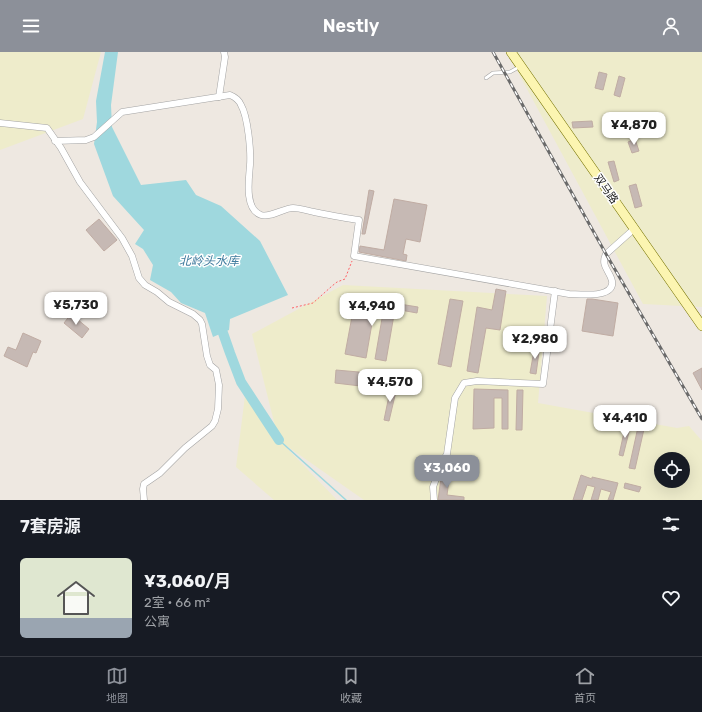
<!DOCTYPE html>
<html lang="zh">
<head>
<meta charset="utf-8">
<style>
	body { margin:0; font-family:Rubik,"Noto Sans SC",sans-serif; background:#20242c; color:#f1f3f6; height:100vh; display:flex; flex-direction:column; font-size:15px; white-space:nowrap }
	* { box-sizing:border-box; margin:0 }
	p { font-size:13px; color:#9ea1a6 }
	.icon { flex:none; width:22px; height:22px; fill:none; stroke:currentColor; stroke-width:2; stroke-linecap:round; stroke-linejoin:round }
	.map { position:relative; height:448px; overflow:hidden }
	.side { display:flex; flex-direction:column; background:#171b24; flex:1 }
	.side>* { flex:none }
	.buttons { position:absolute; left:654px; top:400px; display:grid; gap:8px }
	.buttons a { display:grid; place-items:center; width:36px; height:36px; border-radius:50%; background:#171b24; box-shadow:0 4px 16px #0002; font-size:20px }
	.price { position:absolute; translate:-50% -34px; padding:0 9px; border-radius:8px; background:#fff; color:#222; font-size:13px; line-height:26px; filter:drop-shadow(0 1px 2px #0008) }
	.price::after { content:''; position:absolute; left:50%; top:24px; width:12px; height:9px; margin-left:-6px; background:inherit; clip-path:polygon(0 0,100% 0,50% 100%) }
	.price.on { background:#8c9099; color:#fff }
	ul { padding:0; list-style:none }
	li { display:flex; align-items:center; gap:12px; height:100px; padding:0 20px }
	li+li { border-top:1px solid #363941 }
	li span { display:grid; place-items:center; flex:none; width:112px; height:80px; border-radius:6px; color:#555 }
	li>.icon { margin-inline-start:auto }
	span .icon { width:48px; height:48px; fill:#fffc; stroke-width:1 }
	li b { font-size:17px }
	h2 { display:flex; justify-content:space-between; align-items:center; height:48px; padding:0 20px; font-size:17px }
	header { display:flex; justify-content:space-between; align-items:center; height:52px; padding:0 20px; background:#8c9099; color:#fff; font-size:18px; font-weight:600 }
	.dock { display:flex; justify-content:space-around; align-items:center; height:56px; border-top:1px solid #363941; background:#171b24; font-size:11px; color:#9ea1a6 }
	.dock a { display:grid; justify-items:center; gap:2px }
	.dock .on { color:#8c9099 }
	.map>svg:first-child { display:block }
</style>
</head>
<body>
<header><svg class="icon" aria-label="menu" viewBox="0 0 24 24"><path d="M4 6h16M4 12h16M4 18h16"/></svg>Nestly<svg class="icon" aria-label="person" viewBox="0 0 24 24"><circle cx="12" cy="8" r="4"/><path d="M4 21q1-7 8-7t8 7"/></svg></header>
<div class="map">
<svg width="702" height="448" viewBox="0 0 702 448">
	<rect width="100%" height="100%" fill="#eee8e1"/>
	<g fill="#eeeccb" fill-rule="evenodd">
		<path d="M0 0H101L83 67 0 98Z"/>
		<path d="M507 0H702V255L643 252Z"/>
		<path d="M343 233 547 244 538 351 677 376 689 374 702 389V448H364L281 390 337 448H274L236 415 246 336 278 386 252 282ZM661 407H683V429H661Z"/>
	</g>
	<path fill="#9fd8de" d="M105 0H118L111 53 112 75 141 133 186 128 196 143 221 154 260 189 288 243 230 267 229 278 213 285 205 261 181 251 171 240 150 228 153 213 143 197 135 192 144 178 113 144 94 92 97 70 96 49Z"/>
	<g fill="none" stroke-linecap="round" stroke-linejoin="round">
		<path stroke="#9fd8de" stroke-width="1.5" d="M279 388 346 448"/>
		<path stroke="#9fd8de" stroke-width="10" d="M223 281 230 301 241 330 279 388"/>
	</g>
	<g fill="#c6b9b4" stroke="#c0aca3">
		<path d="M599 20 607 22 603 38 595 36Z"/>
		<path d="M619 24 625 26 620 45 614 43Z"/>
		<path d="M592 69 593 75 573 76 572 70Z"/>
		<path d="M635 87 639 99 632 101 628 90Z"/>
		<path d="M614 109 619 128 614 130 608 110Z"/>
		<path d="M636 132 642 154 635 156 629 134Z"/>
		<path d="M369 138 374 139 365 182H362Z"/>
		<path d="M394 147 427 153 420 190 406 187 403 202 407 203 406 209 359 200 360 194 384 198Z"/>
		<path d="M99 167 117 188 104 199 86 178Z"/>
		<path d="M496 237 506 239 500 278 486 276 478 321 467 319 477 255 492 258Z"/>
		<path d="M356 243 362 244V246L418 255 417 261 395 257 386 309 375 307 384 255 375 254 366 306 345 302Z"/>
		<path d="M450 247 463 249 451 315 438 312Z"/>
		<path d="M587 247H592L618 251 613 284 582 279Z"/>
		<path d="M71 262 89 277 82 286 64 271Z"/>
		<path d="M23 281 41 289 36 301 33 300 27 315 4 304 8 295 16 298Z"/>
		<path d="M535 293H540L536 322 530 321Z"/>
		<path d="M702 316V338L693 321Z"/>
		<path d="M336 318 370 321 369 335 335 331Z"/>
		<path d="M391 334 397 335 389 369 384 368Z"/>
		<path d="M474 337 508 338V377H502V346H494V376L473 377Z"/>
		<path d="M517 338H523L522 378H516Z"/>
		<path d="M626 371 631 372 623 404 619 403Z"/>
		<path d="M638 375 644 377 635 417 629 416Z"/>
		<path d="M443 420 450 421 447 443 464 445V448H438L441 426Z"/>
		<path d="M581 423 592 427V425L618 431 613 448H608L611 440 601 437 598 448H591L595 435 587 433 582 448H573Z"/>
		<path d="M625 431 641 435 639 440 624 436Z"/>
	</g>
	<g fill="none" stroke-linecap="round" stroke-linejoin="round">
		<defs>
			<path id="lane" d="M486 26 493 21 510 20 519 15"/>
			<g id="street">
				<path d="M219 45 225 5 224 0"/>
				<path d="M0 71 47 76 61 96 80 130 122 186 132 204 139 226 145 233 157 240 169 250 193 262 200 268 202 272 207 304 210 313 216 318 219 333 218 357 215 369 212 374 185 396 160 421 144 432 143 437 144 448"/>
				<path d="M55 89 86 88 94 85 122 60 230 43C235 45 239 48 241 53 248 65 251 99 250 113 249 126 244 157 261 163 270 166 284 156 293 156 300 156 308 159 314 160 329 163 344 166 359 168L354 204 569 242C579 242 615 247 612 229 610 219 600 214 606 202L634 177"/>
				<path d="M434 448 433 435 441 413 447 402 455 346 464 331 477 329 543 332 555 239"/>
			</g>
			<path id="secondary" d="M511 0 702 274"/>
		</defs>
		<use href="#lane" stroke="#a3a3a3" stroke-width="4"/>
		<use href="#street" stroke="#a3a3a3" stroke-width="7"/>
		<use href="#secondary" stroke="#757201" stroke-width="10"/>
		<path stroke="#ff6166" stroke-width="1" stroke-dasharray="2 2" stroke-linecap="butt" d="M292 256 313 251 332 234 337 230 345 227 352 209"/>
		<use href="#lane" stroke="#fff" stroke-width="3"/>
		<use href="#street" stroke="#fff" stroke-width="6"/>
		<use href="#secondary" stroke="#fcf5b1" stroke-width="9"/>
		<defs>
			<path id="rail" d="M493 0 606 202 702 367"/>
		</defs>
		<use href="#rail" stroke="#6a6a6a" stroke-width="3"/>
		<use href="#rail" stroke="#fff" stroke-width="1.5" stroke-dasharray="4.5" stroke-linecap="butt"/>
	</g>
	<g text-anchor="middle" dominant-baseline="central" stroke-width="3" stroke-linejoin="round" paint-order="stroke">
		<g font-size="11" fill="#1c1c1c" stroke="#fff">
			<text transform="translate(606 137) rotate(55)">双马路</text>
		</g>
		<g font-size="12" font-style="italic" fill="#407c9e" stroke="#fff">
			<text x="209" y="209">北岭头水库</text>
		</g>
	</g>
</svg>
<div class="buttons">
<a><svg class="icon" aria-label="locate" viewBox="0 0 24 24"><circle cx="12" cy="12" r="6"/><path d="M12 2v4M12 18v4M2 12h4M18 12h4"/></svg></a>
</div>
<b class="price" style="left:634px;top:94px">¥4,870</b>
<b class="price" style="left:76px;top:274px">¥5,730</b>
<b class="price" style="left:372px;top:275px">¥4,940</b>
<b class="price" style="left:535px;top:308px">¥2,980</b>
<b class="price" style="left:390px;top:351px">¥4,570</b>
<b class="price" style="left:625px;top:387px">¥4,410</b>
<b class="price on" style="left:447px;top:437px">¥3,060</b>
</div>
<section class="side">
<h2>7套房源<svg class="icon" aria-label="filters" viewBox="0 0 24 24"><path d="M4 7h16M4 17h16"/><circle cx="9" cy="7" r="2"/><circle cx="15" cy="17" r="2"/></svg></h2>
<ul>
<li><span style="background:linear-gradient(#dfe7d0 75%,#9aa5b1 0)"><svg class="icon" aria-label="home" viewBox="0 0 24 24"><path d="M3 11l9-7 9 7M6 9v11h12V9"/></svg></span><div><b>¥3,060/月</b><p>2室 · 66 m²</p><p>公寓</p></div><svg class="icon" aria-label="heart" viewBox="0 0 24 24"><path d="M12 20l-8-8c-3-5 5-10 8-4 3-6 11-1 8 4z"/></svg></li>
</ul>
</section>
<nav class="dock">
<a class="on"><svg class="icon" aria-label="map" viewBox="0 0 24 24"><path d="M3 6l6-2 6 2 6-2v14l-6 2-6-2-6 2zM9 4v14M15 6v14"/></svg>地图</a>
<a><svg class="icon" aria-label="saved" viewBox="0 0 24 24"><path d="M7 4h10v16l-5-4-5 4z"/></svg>收藏</a>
<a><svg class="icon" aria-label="home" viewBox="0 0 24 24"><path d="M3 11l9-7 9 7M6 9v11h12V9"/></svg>首页</a>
</nav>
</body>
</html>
